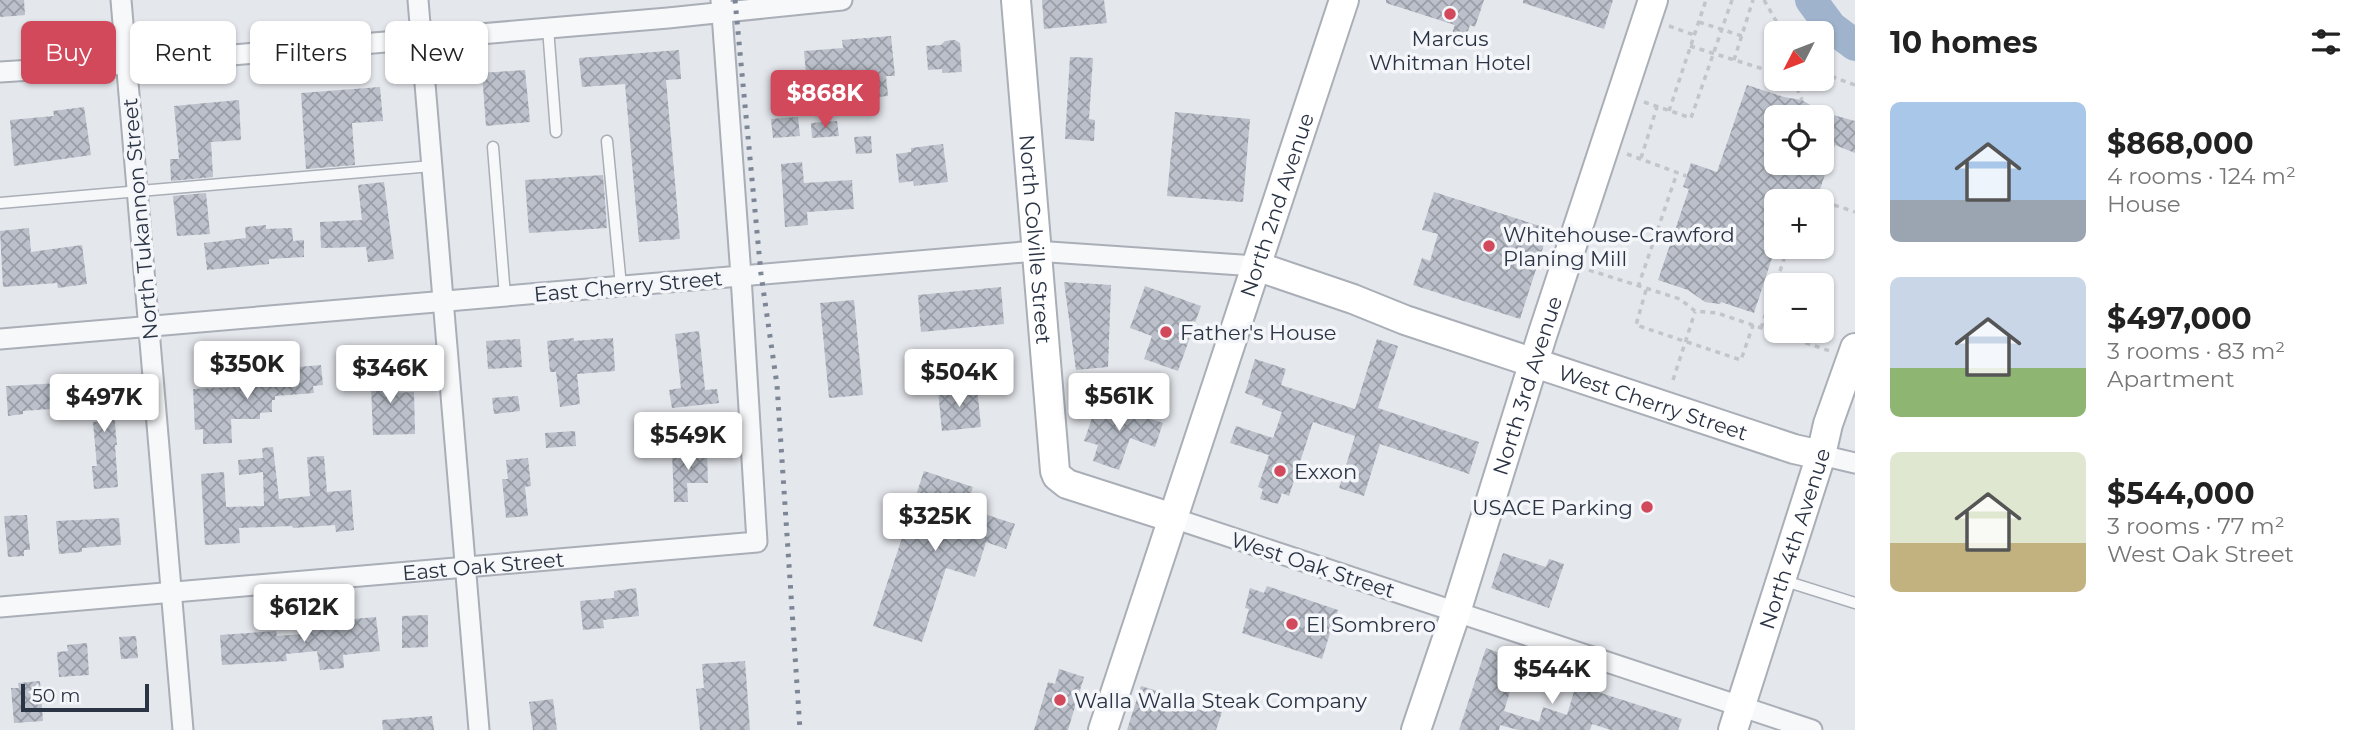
<!DOCTYPE html>
<html lang="en">
<head>
<meta charset="utf-8">
<style>
	body { margin:0; font-family:Montserrat,sans-serif; background:#f2f2f2; color:#222; height:100vh; display:flex; flex-direction:column; font-size:26px; white-space:nowrap }
	* { box-sizing:border-box; margin:0 }
	p { font-size:23px; color:#767676 }
	.icon { flex:none; width:38px; height:38px; fill:none; stroke:currentColor; stroke-width:2; stroke-linecap:round; stroke-linejoin:round }
	.map { position:relative; flex:1; overflow:hidden }
	.sheet { display:flex; flex-direction:column; background:#fff; width:525px }
	.sheet>* { flex:none }
	.top-card { position:absolute; left:21px; top:21px; width:665px; height:63px; display:flex; gap:14px }
	.needle { width:46px; rotate:228deg }
	.tools { position:absolute; left:1764px; top:21px; display:grid; gap:14px }
	.tools a { display:grid; place-items:center; width:70px; height:70px; border-radius:10px; background:#fff; box-shadow:0 2px 5px #0004; font-size:35px }
	.scale { position:absolute; left:21px; bottom:18px; width:128px; box-sizing:border-box; padding-left:7px; border:4px solid #2b3445; border-top:0; font-size:19px; line-height:24px; white-space:nowrap; color:#2b3445; -webkit-text-stroke:5px #f4f6f9; paint-order:stroke }
	.price { position:absolute; translate:-50% -60px; padding:0 16px; border-radius:7px; background:#fff; color:#222; font-size:23px; line-height:46px; filter:drop-shadow(0 2px 4px #0008) }
	.price::after { content:''; position:absolute; left:50%; top:42px; width:21px; height:16px; margin-left:-10px; background:inherit; clip-path:polygon(0 0,100% 0,50% 100%) }
	.price.current { background:#d1495b; color:#fff }
	ul { padding:0; list-style:none }
	li { display:flex; align-items:center; gap:21px; height:175px; padding:0 35px }
	li span { display:grid; place-items:center; flex:none; width:196px; height:140px; border-radius:10px; color:#555 }
	li>.icon { margin-inline-start:auto }
	span .icon { width:84px; height:84px; fill:#fffc; stroke-width:1 }
	li b { font-size:30px }
	h2 { display:flex; justify-content:space-between; align-items:center; height:84px; padding:0 35px; font-size:30px }
	.pill { padding:0 24px; border-radius:10px; background:#fff; box-shadow:0 2px 5px #0004; font-size:24px; line-height:63px }
	.pill.current { background:#d1495b; color:#fff }
	main { display:flex; flex:1; min-height:0 }
	.map>svg:first-child { display:block }
</style>
</head>
<body>
<main>
<div class="map">
<svg width="1855" height="730" viewBox="0 0 1855 730">
	<defs>
		<pattern id="building-cross-hatch" width="8" height="8" patternUnits="userSpaceOnUse" patternTransform="scale(1.75)"><rect width="8" height="8" fill="#bbc0ca"/><path d="M0 0l8 8M0 8l8-8" fill="none" stroke="#989da6"/></pattern>
	</defs>
	<rect width="100%" height="100%" fill="#e4e7ec"/>
	<g fill="none" stroke-linecap="round" stroke-linejoin="round">
		<path stroke="#9fb4cc" stroke-width="32" d="M1811 0 1831 27 1855 45"/>
	</g>
	<g fill="url(#building-cross-hatch)" fill-rule="evenodd">
		<path d="M0 0H24L25 15 0 17Z"/>
		<path d="M1042 0H1104L1107 23 1044 29Z"/>
		<path d="M1386 0H1484L1475 27 1470 25 1463 46 1449 41 1455 25 1386 3Z"/>
		<path d="M1523 0H1613L1604 29 1523 3Z"/>
		<path d="M891 36 895 76H886L888 96 850 99 848 79 845 77 820 79V84L807 85 804 51 843 48 842 40Z"/>
		<path d="M955 40 960 43 962 72 942 73V69L928 70 926 46 941 45 945 41Z"/>
		<path d="M679 50 681 79 666 80 680 239 639 242 625 84 582 87 579 58Z"/>
		<path d="M1070 57 1093 58 1089 119 1095 120 1094 141 1065 139Z"/>
		<path d="M525 70 530 122 486 126 482 73Z"/>
		<path d="M1747 85 1784 97 1802 100 1822 112 1855 121V153L1835 145 1816 201H1776V246L1754 313 1721 302 1720 304 1705 302 1688 290 1658 280 1689 189 1683 187 1691 163 1717 172ZM1776 117H1822V163H1776Z"/>
		<path d="M380 87 383 121 352 123 355 165 306 169 301 93Z"/>
		<path d="M239 100 241 140 211 142 213 177 171 181 170 159H179L174 106Z"/>
		<path d="M84 107 91 155 14 166 10 120 54 116 53 111Z"/>
		<path d="M1175 112 1250 119 1243 202 1167 196Z"/>
		<path d="M798 117 800 136 773 138 771 119Z"/>
		<path d="M837 121 839 136 812 138 811 123Z"/>
		<path d="M871 136 872 153 856 154 854 137Z"/>
		<path d="M943 144 948 182 914 186 913 181 899 183 896 154 911 152V148Z"/>
		<path d="M802 162 804 183 852 180 854 209 807 212 808 225 785 227 781 164Z"/>
		<path d="M603 175 607 228 529 233 525 180Z"/>
		<path d="M384 182 394 259 368 262 366 247 321 248 320 222 362 220 358 185Z"/>
		<path d="M1434 192 1549 229 1520 319 1413 285 1422 258 1430 261 1438 234 1422 230Z"/>
		<path d="M206 193 210 234 177 236 173 196Z"/>
		<path d="M266 225V229L292 228 293 241 304 240V257L269 259V264L207 270 204 243 246 238 245 227Z"/>
		<path d="M29 228 31 252 82 245 87 284 58 288 57 283 3 287 0 231Z"/>
		<path d="M1064 282 1111 285 1108 367 1076 370Z"/>
		<path d="M1145 286 1201 306 1178 371 1144 359 1152 336 1130 328Z"/>
		<path d="M1001 287 1004 324 921 332 918 295Z"/>
		<path d="M854 300 863 395 829 398 820 303Z"/>
		<path d="M699 331 705 390 717 389 719 403 672 408 669 390 681 388 675 334Z"/>
		<path d="M574 338V341L613 338 615 371 577 374 580 404 560 407 556 372H550L547 341Z"/>
		<path d="M520 339 522 367 488 369 486 341Z"/>
		<path d="M1377 339 1398 346 1378 408 1479 442 1469 474 1380 444 1364 496 1339 488 1355 436 1313 422 1289 496 1282 493 1278 504 1260 499 1263 489 1258 487 1269 455 1230 443 1236 426 1273 438 1282 412 1262 405 1263 400 1245 393 1255 359 1286 369 1281 385 1355 409Z"/>
		<path d="M386 360 388 393 414 392 415 434 373 435 370 361Z"/>
		<path d="M321 365 323 385 313 386 314 393 275 396V400H272V412L260 413V419H231L232 443 203 444V429L195 430 193 389 243 387V379L289 378 288 372 298 371V367Z"/>
		<path d="M110 374 117 445H115L118 487 94 489 92 466H97L93 422H97L91 376Z"/>
		<path d="M62 383 63 408 23 411V414L8 416 6 386Z"/>
		<path d="M977 387 981 427 942 431 938 390Z"/>
		<path d="M518 396 520 411 494 414 492 398Z"/>
		<path d="M1098 401 1163 423 1155 447 1130 438 1119 470 1093 461 1098 445 1084 441Z"/>
		<path d="M575 431 576 446 546 448 545 433Z"/>
		<path d="M273 447 279 499 310 496 307 457 324 456 327 492 351 490 354 530 336 532 335 525 293 528 292 526 239 528 240 543 205 545 201 474 224 472 226 507 264 506 263 472 239 475 238 460 263 458 262 448Z"/>
		<path d="M707 451 708 483H687L688 502H674L672 453Z"/>
		<path d="M528 458 531 486 525 487 528 516 506 518 502 479H508L506 460Z"/>
		<path d="M924 471 973 487 966 508 1015 524 1006 549 986 542 975 577 946 568 922 642 873 626Z"/>
		<path d="M27 515 30 550H24V556L8 557 4 516Z"/>
		<path d="M119 518 121 545 82 548V552L59 554 56 521Z"/>
		<path d="M1503 553 1546 567 1549 559 1564 564 1549 608 1491 588Z"/>
		<path d="M1267 586 1338 610 1337 614 1342 616 1335 634 1330 633 1322 659 1242 633 1249 609 1245 608 1250 588 1264 593Z"/>
		<path d="M636 588 639 616 603 620 604 628 583 630 580 601 614 598V591Z"/>
		<path d="M428 615V647L402 648V616Z"/>
		<path d="M376 617 380 651 343 655 344 668 320 670 317 651 286 654 287 661 222 665 220 635 276 631 277 636 304 634 303 630 319 628 318 622Z"/>
		<path d="M136 636 138 658 121 659 119 637Z"/>
		<path d="M87 643 89 675 59 677 57 652 68 651 67 645Z"/>
		<path d="M1486 648 1523 662 1514 686 1512 685 1504 711 1539 722 1543 707 1567 715 1576 685 1682 719 1678 730H1611L1592 724 1590 730H1518L1500 725 1499 730H1459Z"/>
		<path d="M745 661 750 730H700L696 689 704 688 702 664Z"/>
		<path d="M1059 669 1084 677 1068 730H1034L1048 682 1055 684Z"/>
		<path d="M40 681 43 721 14 723 11 688H19L18 683Z"/>
		<path d="M1141 686 1157 691 1156 696 1206 712 1208 708 1222 712 1216 730H1127Z"/>
		<path d="M553 699 557 730H533L529 702Z"/>
		<path d="M432 716 434 730H383L382 720Z"/>
	</g>
	<g fill="none" stroke-linecap="round" stroke-linejoin="round">
		<defs>
			<g id="lane">
				<path d="M548 28 556 132"/>
				<path d="M607 141 621 286"/>
				<path d="M493 147 505 296"/>
				<path d="M0 203 432 166"/>
				<path d="M1782 580 1855 603"/>
			</g>
			<g id="street">
				<path d="M121 0 183 730"/>
				<path d="M418 0 479 730"/>
				<path d="M0 72 126 64 668 18 842 0"/>
				<path d="M0 339 1035 251 1256 266"/>
				<path d="M1821 455 1855 463"/>
				<path d="M1173 518 1812 730"/>
				<path id="s1" d="M0 607 757 542 741 276 721 0"/>
			</g>
			<g id="secondary">
				<path id="s2" d="M1016 0 1055 471 1057 476 1067 484 1173 518"/>
				<path id="s3" d="M1256 266 1353 299 1405 320 1794 449 1821 455"/>
				<path id="s4" d="M1103 730 1344 0"/>
				<path id="s5" d="M1416 730 1456 612 1542 336 1653 0"/>
				<path id="s6" d="M1733 730 1821 455 1828 424 1855 348"/>
			</g>
		</defs>
		<use href="#lane" stroke="#a9aeb7" stroke-width="13"/>
		<use href="#street" stroke="#a9aeb7" stroke-width="23"/>
		<use href="#secondary" stroke="#a9aeb7" stroke-width="32"/>
		<g stroke="#c2c5cb" stroke-width="3.5" stroke-dasharray="5 5" stroke-linecap="butt">
			<path d="M1764 0 1783 33"/>
			<path d="M1699 22 1742 36"/>
			<path d="M1669 26 1694 35"/>
			<path d="M1690 46 1776 73"/>
			<path d="M1734 60 1753 0"/>
			<path d="M1822 73 1855 85"/>
			<path d="M1793 79 1802 100"/>
			<path d="M1644 102 1691 118 1732 0"/>
			<path d="M1669 111 1706 0"/>
			<path d="M1627 154 1686 176"/>
			<path d="M1641 158 1657 107"/>
			<path d="M1822 212 1825 202 1855 212"/>
			<path d="M1589 270 1680 299 1695 311 1717 313 1830 351"/>
			<path d="M1803 285 1807 275"/>
			<path d="M1638 287 1677 173"/>
			<path d="M1646 290 1636 325 1741 360 1753 325"/>
			<path d="M1761 328 1788 247"/>
			<path d="M1673 380 1695 312"/>
		</g>
		<use href="#lane" stroke="#f7f8fa" stroke-width="10"/>
		<use href="#street" stroke="#f7f8fa" stroke-width="19"/>
		<use href="#secondary" stroke="#fff" stroke-width="28"/>
		<path stroke="#7d8696" stroke-width="5" stroke-dasharray="3.5 7" stroke-linecap="butt" d="M735 0 761 274 777 385 800 730"/>
	</g>
	<g fill="#d1495b" stroke="#f4f6f9" stroke-width="2.5">
		<circle cx="1450" cy="14" r="7"/>
		<circle cx="1489" cy="246" r="7"/>
		<circle cx="1166" cy="332" r="7"/>
		<circle cx="1280" cy="471" r="7"/>
		<circle cx="1647" cy="507" r="7"/>
		<circle cx="1292" cy="624" r="7"/>
		<circle cx="1060" cy="700" r="7"/>
	</g>
	<g text-anchor="middle" dominant-baseline="central" stroke-width="7" stroke-linejoin="round" paint-order="stroke">
		<g font-size="21" fill="#2b3445" stroke="#f4f6f9" text-anchor="start">
			<text x="1450" y="38" text-anchor="middle">Marcus<tspan x="1450" dy="24">Whitman Hotel</tspan></text>
			<text x="1503" y="234">Whitehouse-Crawford<tspan x="1503" dy="24">Planing Mill</tspan></text>
			<text x="1180" y="332">Father's House</text>
			<text x="1294" y="471">Exxon</text>
			<text x="1633" y="507" text-anchor="end">USACE Parking</text>
			<text x="1306" y="624">El Sombrero</text>
			<text x="1074" y="700">Walla Walla Steak Company</text>
		</g>
		<g font-size="21" fill="#2b3445" stroke="#f4f6f9">
			<text stroke="none"><textPath href="#s4" startOffset="553">North 2nd Avenue</textPath></text>
			<text transform="translate(140 219) rotate(-95)">North Tukannon Street</text>
			<text stroke="none"><textPath href="#s2" startOffset="240">North Colville Street</textPath></text>
			<text transform="translate(628 286) rotate(-5)">East Cherry Street</text>
			<text stroke="none"><textPath href="#s5" startOffset="362">North 3rd Avenue</textPath></text>
			<text stroke="none"><textPath href="#s3" startOffset="420">West Cherry Street</textPath></text>
			<text stroke="none"><textPath href="#s6" startOffset="201">North 4th Avenue</textPath></text>
			<text transform="translate(1313 565) rotate(18)">West Oak Street</text>
			<text stroke="none"><textPath href="#s1" startOffset="485">East Oak Street</textPath></text>
		</g>
	</g>
</svg>
<div class="tools">
<a><svg class="needle" viewBox="-14 -14 28 28"><path d="M0-13l5 13h-10z" fill="#e53935"/><path d="M0 13l5-13h-10z" fill="#767676"/></svg></a>
<a><svg class="icon" aria-label="locate" viewBox="0 0 24 24"><circle cx="12" cy="12" r="6"/><path d="M12 2v4M12 18v4M2 12h4M18 12h4"/></svg></a>
<a>+</a>
<a>−</a>
</div>
<div class="scale">50 m</div>
<b class="price current" style="left:825px;top:130px">$868K</b>
<b class="price" style="left:247px;top:401px">$350K</b>
<b class="price" style="left:390px;top:405px">$346K</b>
<b class="price" style="left:959px;top:409px">$504K</b>
<b class="price" style="left:1119px;top:433px">$561K</b>
<b class="price" style="left:104px;top:434px">$497K</b>
<b class="price" style="left:688px;top:472px">$549K</b>
<b class="price" style="left:935px;top:553px">$325K</b>
<b class="price" style="left:304px;top:644px">$612K</b>
<b class="price" style="left:1552px;top:706px">$544K</b>
<div class="top-card">
<a class="pill current">Buy</a>
<a class="pill">Rent</a>
<a class="pill">Filters</a>
<a class="pill">New</a>
</div>
</div>
<section class="sheet">
<h2>10 homes<svg class="icon" aria-label="filters" viewBox="0 0 24 24"><path d="M4 7h16M4 17h16"/><circle cx="9" cy="7" r="2"/><circle cx="15" cy="17" r="2"/></svg></h2>
<ul>
<li><span style="background:linear-gradient(#a9c7e8 70%,#9aa5b1 0)"><svg class="icon" aria-label="home" viewBox="0 0 24 24"><path d="M3 11l9-7 9 7M6 9v11h12V9"/></svg></span><div><b>$868,000</b><p>4 rooms · 124 m²</p><p>House</p></div></li>
<li><span style="background:linear-gradient(#c9d6e8 65%,#8fb573 0)"><svg class="icon" aria-label="home" viewBox="0 0 24 24"><path d="M3 11l9-7 9 7M6 9v11h12V9"/></svg></span><div><b>$497,000</b><p>3 rooms · 83 m²</p><p>Apartment</p></div></li>
<li><span style="background:linear-gradient(#dfe7d0 65%,#c2b280 0)"><svg class="icon" aria-label="home" viewBox="0 0 24 24"><path d="M3 11l9-7 9 7M6 9v11h12V9"/></svg></span><div><b>$544,000</b><p>3 rooms · 77 m²</p><p>West Oak Street</p></div></li>
</ul>
</section>
</main>
</body>
</html>
